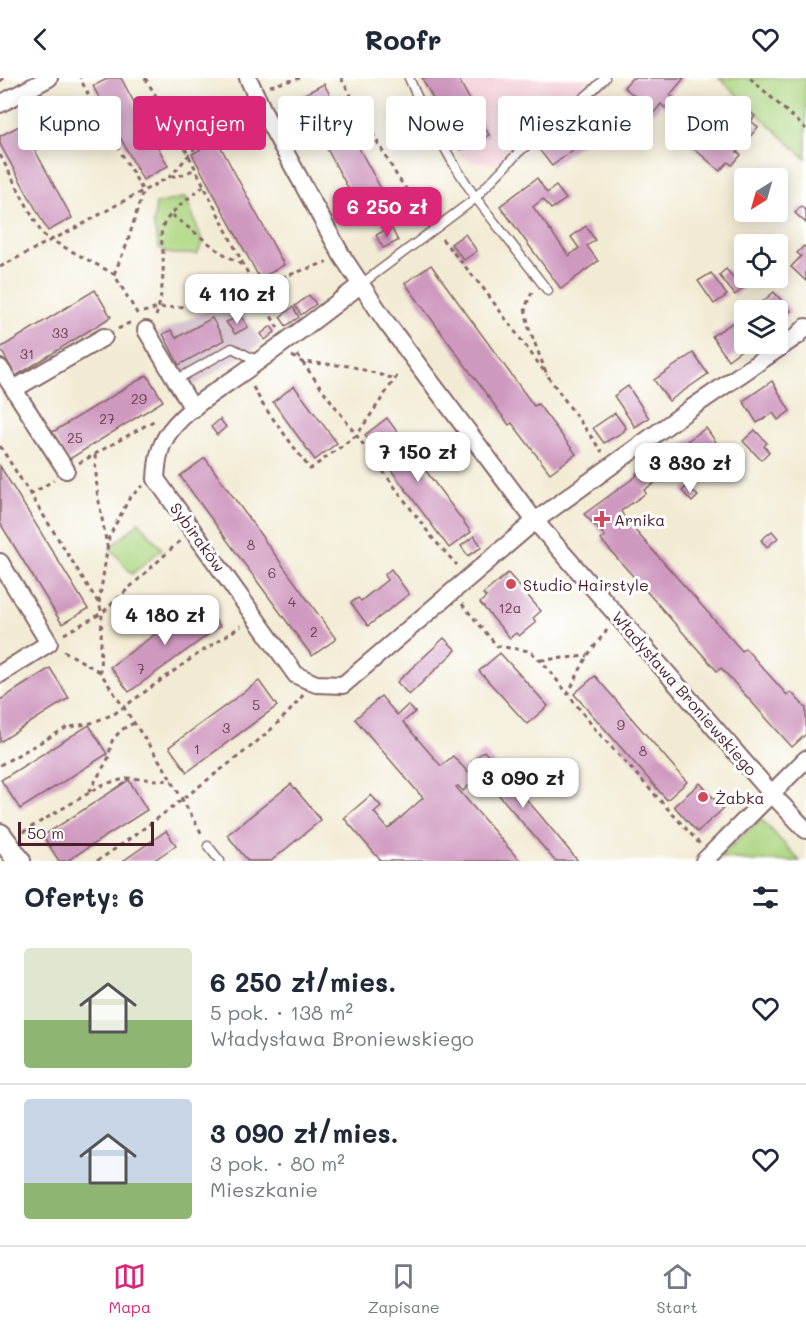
<!DOCTYPE html>
<html lang="pl">
<head>
<meta charset="utf-8">
<style>
	body { margin:0; font-family:Mali,sans-serif; background:#f6f6f7; color:#1f2937; height:100vh; display:flex; flex-direction:column; font-size:22px; white-space:nowrap }
	* { box-sizing:border-box; margin:0 }
	p { font-size:20px; color:#747a83 }
	.icon { flex:none; width:33px; height:33px; fill:none; stroke:currentColor; stroke-width:2; stroke-linecap:round; stroke-linejoin:round }
	.map { position:relative; height:783px; overflow:hidden }
	.drawer { display:flex; flex-direction:column; background:#fff; flex:1 }
	.drawer>* { flex:none }
	.hud { position:absolute; left:18px; top:18px; width:771px; height:54px; display:flex; gap:12px }
	.needle { width:39px; rotate:217deg }
	.buttons { position:absolute; left:734px; top:90px; display:grid; gap:12px }
	.buttons a { display:grid; place-items:center; width:54px; height:54px; border-radius:6px; background:#fff; box-shadow:0 3px 15px #0003; font-size:30px }
	.scale { position:absolute; left:18px; bottom:15px; width:136px; box-sizing:border-box; padding-left:6px; border:3px solid #4a1f2b; border-top:0; font-size:16px; line-height:21px; white-space:nowrap; color:#4a1f2b; -webkit-text-stroke:4px #fff; paint-order:stroke }
	.price { position:absolute; translate:-50% -51px; padding:0 14px; border-radius:12px; background:#fff; color:#222; font-size:20px; line-height:39px; filter:drop-shadow(0 2px 3px #0008) }
	.price::after { content:''; position:absolute; left:50%; top:36px; width:18px; height:14px; margin-left:-9px; background:inherit; clip-path:polygon(0 0,100% 0,50% 100%) }
	.price.on { background:#db2777; color:#fff }
	ul { padding:0; list-style:none }
	li { display:flex; align-items:center; gap:18px; height:150px; padding:0 24px }
	li+li { border-top:2px solid #e0e1e3 }
	li span { display:grid; place-items:center; flex:none; width:168px; height:120px; border-radius:6px; color:#555 }
	li>.icon { margin-inline-start:auto }
	span .icon { width:72px; height:72px; fill:#fffc; stroke-width:1 }
	li b { font-size:26px }
	h2 { display:flex; justify-content:space-between; align-items:center; height:72px; padding:0 24px; font-size:26px }
	.pill { padding:0 21px; border-radius:6px; background:#fff; box-shadow:0 3px 15px #0003; font-size:21px; line-height:54px }
	.pill.on { background:#db2777; color:#fff }
	header { display:flex; justify-content:space-between; align-items:center; height:78px; padding:0 24px; background:#fff; font-size:27px; font-weight:800 }
	.tabs { display:flex; justify-content:space-around; align-items:center; height:84px; border-top:2px solid #e0e1e3; background:#fff; font-size:16px; color:#747a83 }
	.tabs a { display:grid; justify-items:center; gap:3px }
	.tabs .on { color:#db2777 }
	.map>svg:first-child { display:block }
</style>
</head>
<body>
<header><svg class="icon" aria-label="back" viewBox="0 0 24 24"><path d="M15 5l-7 7 7 7"/></svg>Roofr<svg class="icon" aria-label="heart" viewBox="0 0 24 24"><path d="M12 20l-8-8c-3-5 5-10 8-4 3-6 11-1 8 4z"/></svg></header>
<div class="map">
<svg width="806" height="783" viewBox="0 0 806 783">
	<rect width="100%" height="100%" fill="#fff"/>
	<filter id="ink" filterUnits="userSpaceOnUse"><feTurbulence type="fractalNoise" baseFrequency=".0167" numOctaves="2"/><feDisplacementMap in="SourceGraphic" scale="12" xChannelSelector="R" yChannelSelector="G"/><feConvolveMatrix kernelMatrix="1 2 1 2 8 2 1 2 1" color-interpolation-filters="sRGB"/></filter>
	<filter id="wash" filterUnits="userSpaceOnUse"><feTurbulence type="fractalNoise" baseFrequency=".008" numOctaves="4" result="noise"/><feDisplacementMap in="SourceGraphic" scale="24" xChannelSelector="R" yChannelSelector="G"/><feGaussianBlur stdDeviation="1.35" result="paint"/><feColorMatrix in="noise" values="0 0 0 0 0 0 0 0 0 0 0 0 0 0 0 0 0 1.4 0 .05"/><feComposite in="paint" operator="in"/></filter>
	<g filter="url(#wash)">
		<rect width="100%" height="100%" fill="#f2ebd4"/>
		<path fill="#f5cfda" d="M421 0H589L574 17 496 86 473 84 459 77Z"/>
		<path fill="#d1bdcb" d="M233 221 262 265 190 310 158 255Z"/>
		<g fill="#acd580" stroke="#7b7a56" stroke-width="1.5">
			<path d="M719 0H806V81Z"/>
			<path d="M186 119 203 165 197 176H171L159 170 153 145 156 126Z"/>
			<path d="M139 444 162 471 132 496 110 470Z"/>
			<path d="M761 741 800 783H755L719 779Z"/>
		</g>
		<g id="blocks">
			<g fill="#cf98bf">
				<path d="M109 0H121L168 88 143 102 93 8Z"/>
				<path d="M422 0H458L489 57 460 72Z"/>
				<path d="M632 0H684L670 17 674 20 665 30 661 26 654 35 624 9Z"/>
				<path d="M324 6 391 129 366 143 299 19Z"/>
				<path d="M729 24 736 30 740 25 755 38 751 43 758 49 737 74 741 77 732 87 728 84 720 93 691 68 699 59 695 55 703 45 708 49Z"/>
				<path d="M577 38 592 57 552 88 537 69Z"/>
				<path d="M21 47 72 140 48 153 0 66V58Z"/>
				<path d="M217 62 284 187 260 201 192 76Z"/>
				<path d="M537 100 547 115 556 108 566 121 551 131 543 121 533 129 569 178 579 170 571 159 586 148 595 162 587 168 598 183 561 211 500 128Z"/>
				<path d="M801 128 806 133V145L795 135Z"/>
				<path d="M391 149 398 163 383 170 376 157Z"/>
				<path d="M465 156 477 173 464 182 451 166Z"/>
				<path d="M768 156 781 168 777 172V166H759Z"/>
				<path d="M804 168 806 170V203L791 189 801 178 797 175Z"/>
				<path d="M431 187 534 328 538 326 576 376 550 395 512 345 509 347 405 205Z"/>
				<path d="M726 191 743 210 735 217 719 197Z"/>
				<path d="M711 195 727 217 714 226 698 203Z"/>
				<path d="M95 212 111 239 16 298 0 270Z"/>
				<path d="M774 214 791 233 777 246V232H757L755 230Z"/>
				<path d="M309 217 316 226 301 237 295 228Z"/>
				<path d="M293 229 299 239 286 248 280 239Z"/>
				<path d="M241 238 248 249 235 256 226 244Z"/>
				<path d="M212 240 224 262 179 287 163 256 171 252 176 260Z"/>
				<path d="M732 245 744 262V266L748 267 728 282 712 258Z"/>
				<path d="M271 248 275 254 265 262 261 256Z"/>
				<path d="M693 275 708 296 669 323 654 302Z"/>
				<path d="M147 297 163 323 68 382 51 355Z"/>
				<path d="M772 303 790 333 778 342 773 335 757 345 743 323Z"/>
				<path d="M294 308 337 365 315 382 273 324Z"/>
				<path d="M628 308 649 340 635 349 614 318Z"/>
				<path d="M615 335 626 350 623 354 604 365 593 350Z"/>
				<path d="M387 340 471 454 449 470 365 357Z"/>
				<path d="M220 341 226 349 217 357 211 349Z"/>
				<path d="M706 350 721 371 703 384 708 391 697 399 677 370Z"/>
				<path d="M755 352 767 365 764 368 769 374 761 382 743 363Z"/>
				<path d="M205 380 336 561 312 578 180 398Z"/>
				<path d="M648 387 659 402 644 412 646 415 621 433 625 441 742 573 745 570 787 617 791 614 806 630V656L792 669 721 590 717 593 601 462 605 458 584 436 635 399 637 397 636 396Z"/>
				<path d="M0 388 88 531 62 546 0 445Z"/>
				<path d="M687 408 698 418 692 424 682 413Z"/>
				<path d="M772 453 778 460 767 469 761 462Z"/>
				<path d="M474 458 482 469 468 478 461 468Z"/>
				<path d="M391 491 409 516 368 548 351 525 358 520 361 523 387 502 385 496Z"/>
				<path d="M508 495 541 533 533 540 536 544 519 558 516 555 510 560 480 525 486 519 483 516Z"/>
				<path d="M201 523 220 548 129 614 110 589Z"/>
				<path d="M444 560 456 572 409 617 397 604Z"/>
				<path d="M500 575 548 628 527 646 479 593Z"/>
				<path d="M50 590 69 620 0 664V622Z"/>
				<path d="M595 598 687 704 667 722 574 616Z"/>
				<path d="M259 603 277 628 187 694 169 669Z"/>
				<path d="M381 618 397 637 408 627 415 634 403 644 441 688 453 678 475 702 463 713 458 708 456 709 520 783H381L344 740 371 717 381 728 374 734 388 751 423 720 355 641Z"/>
				<path d="M89 647 107 676 20 731 1 702Z"/>
				<path d="M484 673 540 737 578 783H555L471 684Z"/>
				<path d="M129 702 147 732 67 783H59L43 758Z"/>
				<path d="M700 705 723 731 697 754 674 728Z"/>
				<path d="M291 706 321 742 271 783H248L227 757Z"/>
				<path d="M166 753 176 767 169 772 153 783H123Z"/>
			</g>
		</g>
	</g>
	<g filter="url(#ink)">
		<use href="#blocks" fill-opacity="0" stroke="#856666" stroke-width="1.5"/>
		<g fill="none" stroke-linecap="round" stroke-linejoin="round">
			<defs>
				<g id="lane">
					<path d="M409 0 423 32 452 83 475 119 548 213"/>
					<path d="M360 207 472 123 519 74 594 11 605 0"/>
					<path d="M176 302 232 270 258 283"/>
					<path d="M208 768 220 783"/>
				</g>
				<g id="street">
					<path d="M248 0 266 39 342 178 386 244 535 443 771 715 806 752"/>
					<path d="M0 26 49 0"/>
					<path d="M360 207C322 237 284 265 245 293 220 311 189 328 170 353 159 368 157 383 156 401L296 597 316 606 343 607 535 443 690 331 797 258 806 249"/>
					<path d="M146 252 193 331"/>
					<path d="M0 290 66 392"/>
					<path d="M14 311 104 259"/>
					<path d="M0 484 49 565 0 596"/>
					<path d="M704 783 806 681"/>
				</g>
				<path id="secondary" d="M0 757 19 783"/>
			</defs>
			<use href="#lane" stroke="#856666" stroke-width="11"/>
			<use href="#street" stroke="#856666" stroke-width="20"/>
			<use href="#secondary" stroke="#856666" stroke-width="26"/>
			<g stroke="#856666" stroke-width="3" stroke-dasharray="4.5 4.5" stroke-linecap="butt">
				<path d="M145 0C195 80 230 168 278 250"/>
				<path d="M341 0 397 98 427 141"/>
				<path d="M750 0 806 51"/>
				<path d="M0 3 4 0"/>
				<path d="M270 8 300 0"/>
				<path d="M0 77 42 156 51 162C83 148 112 128 143 113L91 22 80 0"/>
				<path d="M171 98H179L196 91"/>
				<path d="M172 137 219 173 242 187"/>
				<path d="M442 161 483 210 547 297"/>
				<path d="M0 189 51 162 114 196 138 237"/>
				<path d="M114 196 127 166 143 113 171 98 226 33 240 22"/>
				<path d="M532 214 525 230 529 250 547 297 602 374"/>
				<path d="M143 234 158 230 198 228 327 184"/>
				<path d="M156 238C162 220 164 195 163 176 163 167 159 158 163 148 169 134 192 117 204 108"/>
				<path d="M118 251 131 244"/>
				<path d="M297 277 434 462 457 487"/>
				<path d="M292 278 302 284 350 288 395 301"/>
				<path d="M253 309 263 327 310 391 357 357 397 298"/>
				<path d="M0 368 99 526 102 535 181 462"/>
				<path d="M95 377 97 413 107 468"/>
				<path d="M79 385 157 341"/>
				<path d="M30 417 54 402"/>
				<path d="M99 525 109 459 130 419 143 408"/>
				<path d="M462 526 497 568 530 573 544 586 568 616"/>
				<path d="M607 552 587 578 568 616 595 651 700 766"/>
				<path d="M64 556 102 535 100 594 165 691 203 758"/>
				<path d="M64 573 100 594"/>
				<path d="M541 582 587 578"/>
				<path d="M0 687 66 650 91 645 114 636 192 580 241 548"/>
				<path d="M89 714 108 681 112 663 121 652 134 645"/>
				<path d="M23 754 104 706 129 700 172 703"/>
				<path d="M97 783C135 758 170 731 206 703 240 677 277 651 303 617"/>
			</g>
			<use href="#lane" stroke="#fff" stroke-width="8"/>
			<use href="#street" stroke="#fff" stroke-width="16"/>
			<use href="#secondary" stroke="#fff" stroke-width="22"/>
		</g>
	</g>
	<g fill="#d1495b" stroke="#fff" stroke-width="2">
		<path d="M599 432h6v6h6v6h-6v6h-6v-6h-6v-6h6z"/>
		<circle cx="511" cy="506" r="6"/>
		<circle cx="703" cy="719" r="6"/>
	</g>
	<g text-anchor="middle" dominant-baseline="central" stroke-width="6" stroke-linejoin="round" paint-order="stroke">
		<g font-size="14" fill="#6b3d50">
			<text x="60" y="254">33</text>
			<text x="27" y="275">31</text>
			<text x="139" y="320">29</text>
			<text x="107" y="340">27</text>
			<text x="75" y="359">25</text>
			<text x="251" y="466">8</text>
			<text x="272" y="494">6</text>
			<text x="292" y="523">4</text>
			<text x="510" y="529">12a</text>
			<text x="314" y="553">2</text>
			<text x="141" y="590">7</text>
			<text x="256" y="626">5</text>
			<text x="621" y="646">9</text>
			<text x="226" y="649">3</text>
			<text x="197" y="670">1</text>
			<text x="643" y="672">8</text>
		</g>
		<g font-size="16" fill="#4a1f2b" stroke="#fff" text-anchor="start">
			<text x="614" y="441">Arnika</text>
			<text x="523" y="506">Studio Hairstyle</text>
			<text x="715" y="719">Żabka</text>
		</g>
		<g font-size="16" fill="#4a1f2b" stroke="#fff">
			<text transform="translate(198 459) rotate(54)">Sybiraków</text>
			<text transform="translate(685 615) rotate(49)">Władysława Broniewskiego</text>
		</g>
	</g>
</svg>
<div class="buttons">
<a><svg class="needle" viewBox="-14 -14 28 28"><path d="M0-13l5 13h-10z" fill="#e53935"/><path d="M0 13l5-13h-10z" fill="#747a83"/></svg></a>
<a><svg class="icon" aria-label="locate" viewBox="0 0 24 24"><circle cx="12" cy="12" r="6"/><path d="M12 2v4M12 18v4M2 12h4M18 12h4"/></svg></a>
<a><svg class="icon" aria-label="layers" viewBox="0 0 24 24"><path d="M12 4l9 5-9 5-9-5zM3 14l9 5 9-5"/></svg></a>
</div>
<div class="scale">50 m</div>
<b class="price on" style="left:387px;top:160px">6 250 zł</b>
<b class="price" style="left:237px;top:247px">4 110 zł</b>
<b class="price" style="left:418px;top:405px">7 150 zł</b>
<b class="price" style="left:690px;top:416px">3 830 zł</b>
<b class="price" style="left:165px;top:568px">4 180 zł</b>
<b class="price" style="left:523px;top:731px">3 090 zł</b>
<div class="hud">
<a class="pill">Kupno</a>
<a class="pill on">Wynajem</a>
<a class="pill">Filtry</a>
<a class="pill">Nowe</a>
<a class="pill">Mieszkanie</a>
<a class="pill">Dom</a>
</div>
</div>
<section class="drawer">
<h2>Oferty: 6<svg class="icon" aria-label="filters" viewBox="0 0 24 24"><path d="M4 7h16M4 17h16"/><circle cx="9" cy="7" r="2"/><circle cx="15" cy="17" r="2"/></svg></h2>
<ul>
<li><span style="background:linear-gradient(#dfe7d0 60%,#8fb573 0)"><svg class="icon" aria-label="home" viewBox="0 0 24 24"><path d="M3 11l9-7 9 7M6 9v11h12V9"/></svg></span><div><b>6 250 zł/mies.</b><p>5 pok. · 138 m²</p><p>Władysława Broniewskiego</p></div><svg class="icon" aria-label="heart" viewBox="0 0 24 24"><path d="M12 20l-8-8c-3-5 5-10 8-4 3-6 11-1 8 4z"/></svg></li>
<li><span style="background:linear-gradient(#c9d6e8 70%,#8fb573 0)"><svg class="icon" aria-label="home" viewBox="0 0 24 24"><path d="M3 11l9-7 9 7M6 9v11h12V9"/></svg></span><div><b>3 090 zł/mies.</b><p>3 pok. · 80 m²</p><p>Mieszkanie</p></div><svg class="icon" aria-label="heart" viewBox="0 0 24 24"><path d="M12 20l-8-8c-3-5 5-10 8-4 3-6 11-1 8 4z"/></svg></li>
</ul>
</section>
<nav class="tabs">
<a class="on"><svg class="icon" aria-label="map" viewBox="0 0 24 24"><path d="M3 6l6-2 6 2 6-2v14l-6 2-6-2-6 2zM9 4v14M15 6v14"/></svg>Mapa</a>
<a><svg class="icon" aria-label="saved" viewBox="0 0 24 24"><path d="M7 4h10v16l-5-4-5 4z"/></svg>Zapisane</a>
<a><svg class="icon" aria-label="home" viewBox="0 0 24 24"><path d="M3 11l9-7 9 7M6 9v11h12V9"/></svg>Start</a>
</nav>
</body>
</html>
